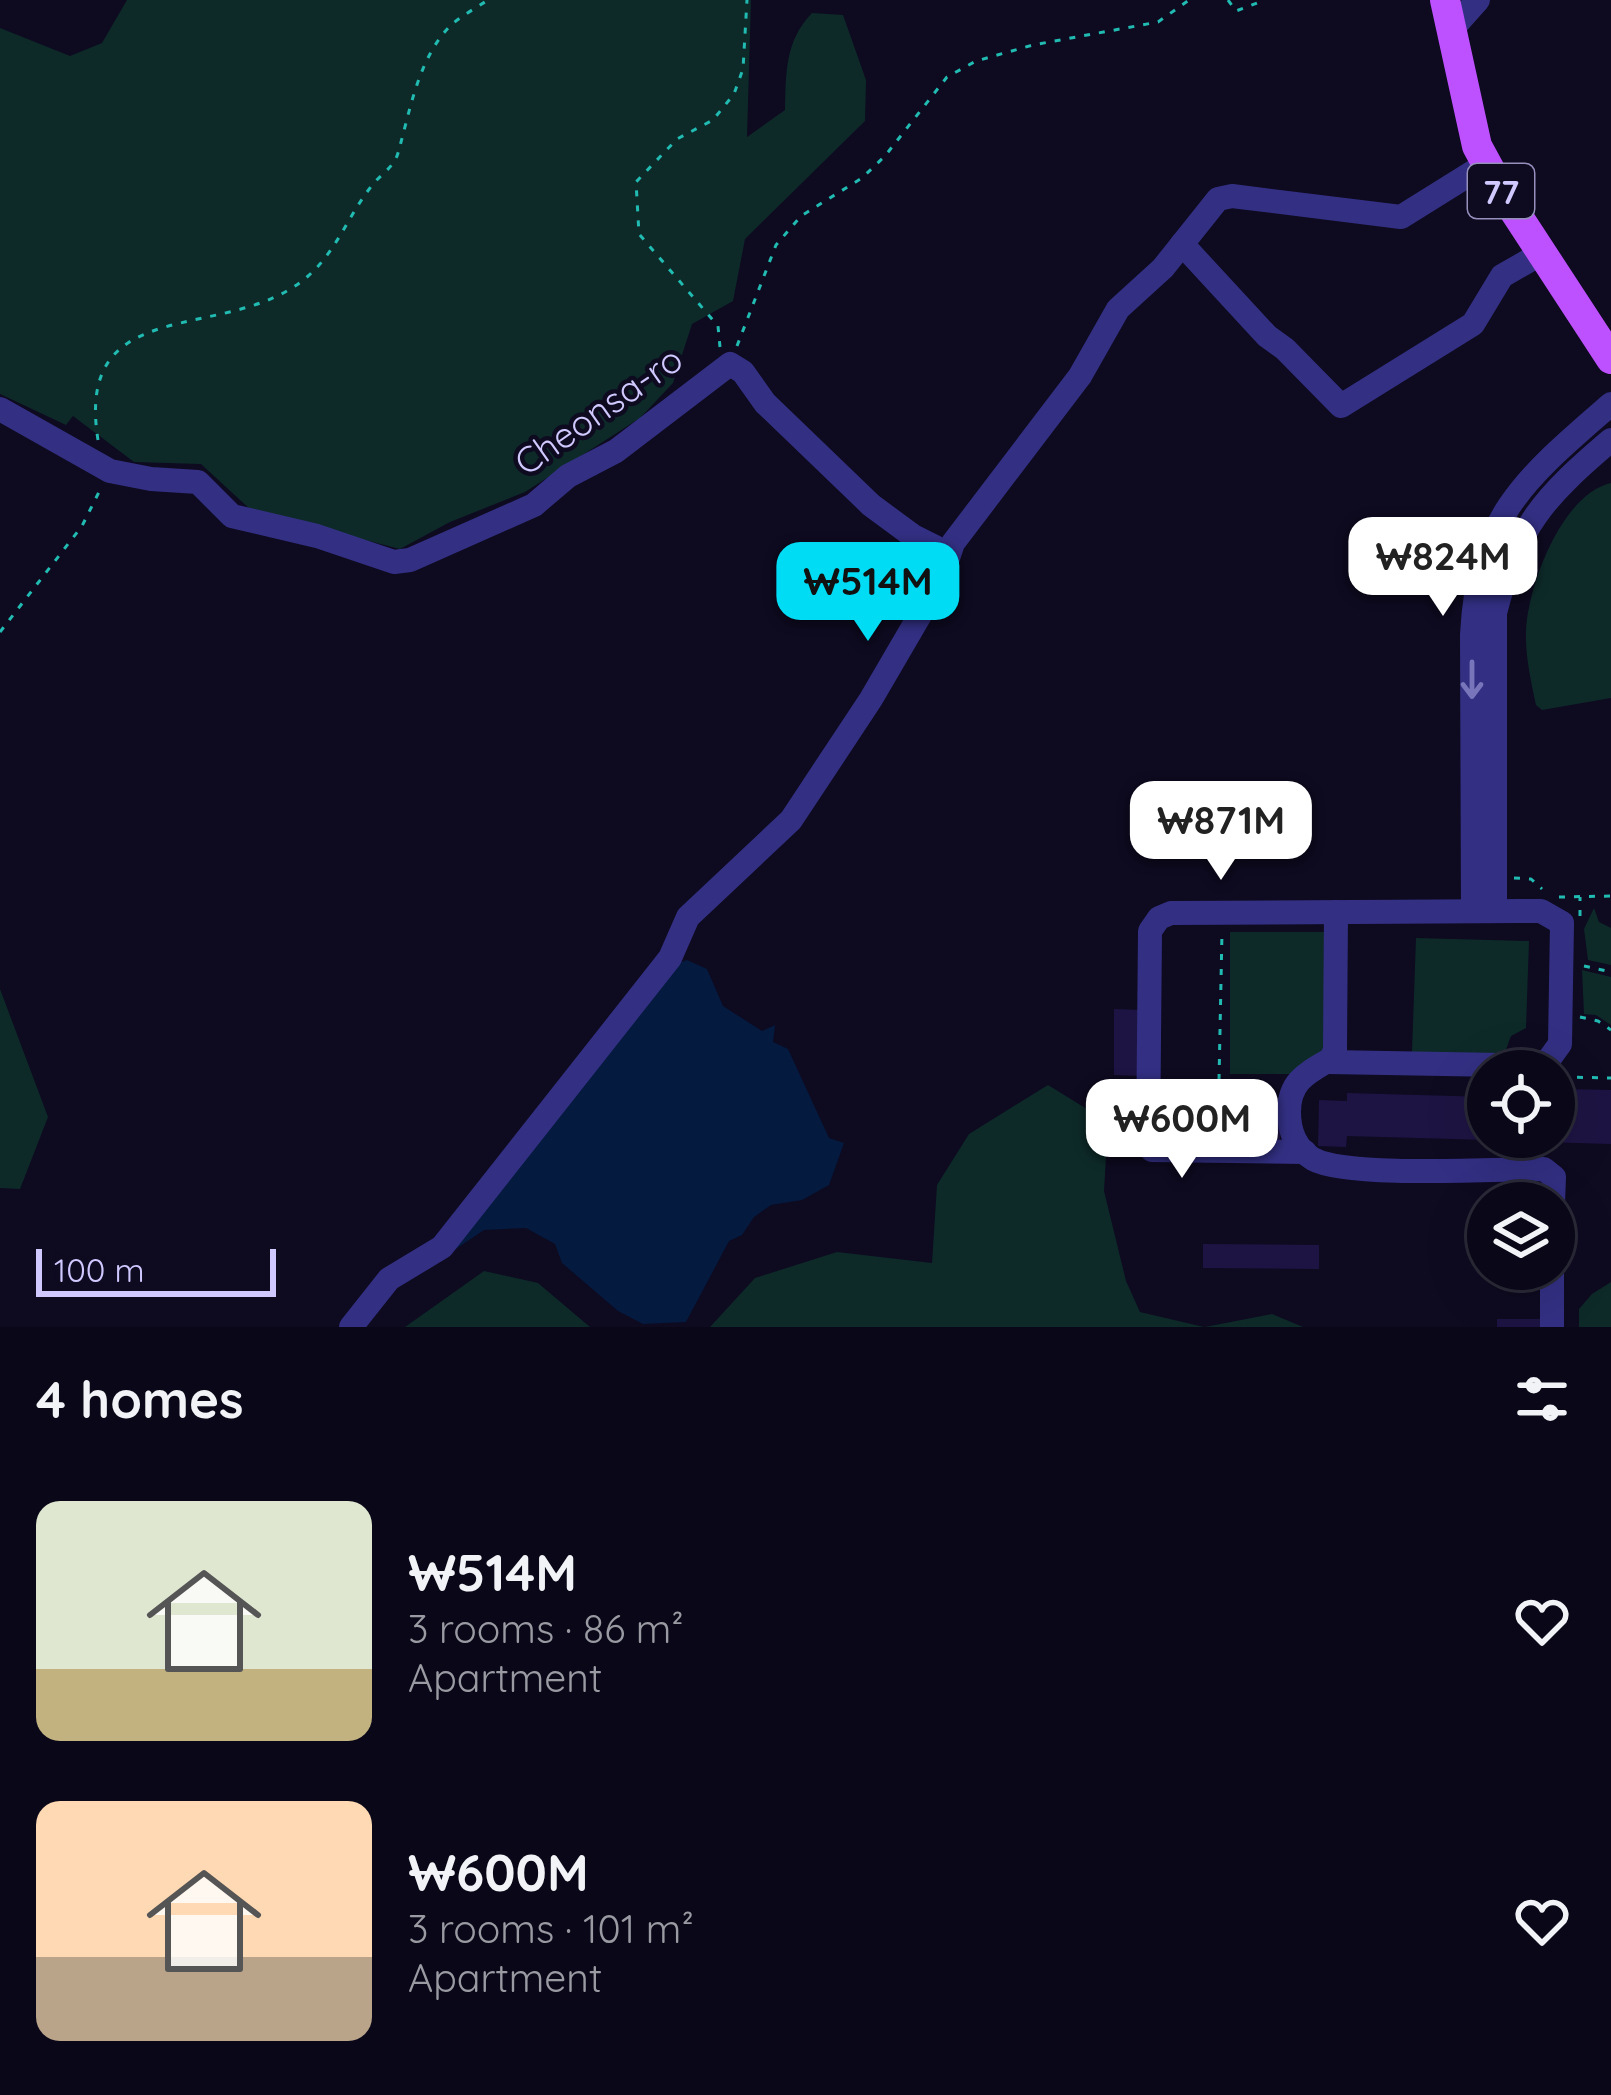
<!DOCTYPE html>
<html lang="en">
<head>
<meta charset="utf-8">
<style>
	body { margin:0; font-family:Quicksand,sans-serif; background:#181625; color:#f1f3f6; height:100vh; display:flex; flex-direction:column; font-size:45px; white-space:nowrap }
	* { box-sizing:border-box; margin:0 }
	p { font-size:39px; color:#999aa2 }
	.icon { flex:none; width:66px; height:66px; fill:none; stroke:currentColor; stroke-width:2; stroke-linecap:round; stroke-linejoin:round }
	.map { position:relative; height:1327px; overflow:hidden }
	.drawer { display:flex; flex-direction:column; background:#0a0818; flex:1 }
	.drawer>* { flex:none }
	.controls { position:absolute; left:1467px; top:1050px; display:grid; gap:24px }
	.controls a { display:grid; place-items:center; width:108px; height:108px; border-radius:50%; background:#0a0818; box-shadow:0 12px 48px #0002,0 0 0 3px #2a2937; font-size:60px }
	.scale { position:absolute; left:36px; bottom:30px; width:240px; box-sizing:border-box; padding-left:12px; border:6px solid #cfc9ff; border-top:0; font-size:33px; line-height:42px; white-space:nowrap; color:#cfc9ff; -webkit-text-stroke:9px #0e0a20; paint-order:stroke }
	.price { position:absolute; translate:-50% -102px; padding:0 27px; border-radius:24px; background:#fff; color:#222; font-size:39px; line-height:78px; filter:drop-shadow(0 3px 6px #0008) }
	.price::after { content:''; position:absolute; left:50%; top:72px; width:36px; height:27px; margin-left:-18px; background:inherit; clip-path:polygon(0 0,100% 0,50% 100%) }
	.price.active { background:#00dcf4; color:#111 }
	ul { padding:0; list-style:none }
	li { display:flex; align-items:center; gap:36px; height:300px; padding:0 36px }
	li span { display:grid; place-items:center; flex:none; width:336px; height:240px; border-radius:24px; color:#555 }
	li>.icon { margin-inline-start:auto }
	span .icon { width:144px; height:144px; fill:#fffc; stroke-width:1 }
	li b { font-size:51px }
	h2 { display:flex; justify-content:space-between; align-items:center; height:144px; padding:0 36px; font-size:51px }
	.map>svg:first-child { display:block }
</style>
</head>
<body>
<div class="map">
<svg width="1611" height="1327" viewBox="0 0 1611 1327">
	<rect width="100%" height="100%" fill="#0e0a20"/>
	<g fill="#0d2a29">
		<path d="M127 0H751L747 137 785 110C786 72 785 41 812 13L843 15 866 80 865 121 745 239 733 301 692 324 673 383 640 418 525 492 450 522 400 549 252 511 201 464 134 462 73 416 66 425 0 394V28L70 56 102 43Z"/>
		<path d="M1611 483V698L1542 710 1536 705C1531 681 1525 655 1526 631 1528 585 1562 494 1611 483Z"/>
		<path d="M1594 908 1599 922 1611 928V965L1588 960 1584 929Z"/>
		<path d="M1230 932H1328L1327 1051 1292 1074H1230Z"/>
		<path d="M1416 938 1529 941 1526 1028 1511 1036 1504 1055 1412 1052Z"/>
		<path d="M1582 970 1611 977V1025L1596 1015 1584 1014Z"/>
		<path d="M0 989 48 1117 20 1189 0 1188Z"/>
		<path d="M1048 1085 1108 1122 1104 1191 1126 1281 1140 1312 1204 1327H710L755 1278 837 1252 932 1263 937 1185 969 1134Z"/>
		<path d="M484 1271 538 1283 590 1327H405Z"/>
		<path d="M1611 1282V1327H1579V1309L1592 1294Z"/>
		<path d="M1272 1314 1303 1327H1205Z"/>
	</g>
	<path fill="#041a3f" d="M687 960 707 969 723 1006 762 1031 775 1025 773 1042 788 1049 829 1138 844 1143 829 1185 802 1200 771 1205 754 1217 742 1235 729 1241 686 1322 643 1324 618 1311 562 1263 555 1244 526 1228 484 1230 453 1251 673 965Z"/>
	<g fill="#1e1443">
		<path d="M1114 1009 1140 1010V1076L1114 1075Z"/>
		<path d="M1562 1089 1611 1090V1144L1510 1141V1137H1554V1099H1562Z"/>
		<path d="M1347 1093 1488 1097V1140L1347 1136 1346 1147 1318 1146 1319 1100 1347 1101Z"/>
		<path d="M1163 1099H1280V1150H1263V1136H1224V1140L1163 1144Z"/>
		<path d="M1203 1244 1319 1245V1269L1203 1268Z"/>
		<path d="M1497 1319H1543L1542 1327H1497Z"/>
	</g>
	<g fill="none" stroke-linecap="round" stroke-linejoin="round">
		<g stroke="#21bbb2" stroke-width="3" stroke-dasharray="6 9" stroke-linecap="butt">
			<path d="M1228 0 1236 11 1265 0"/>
			<path d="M737 346 776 245 801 216 862 178 885 156 947 77 976 61 1033 45 1158 22 1189 0"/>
			<path d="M720 347 718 326 639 234 636 182 677 139 713 120 734 94 743 69 747 0"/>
			<path d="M98 440C74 289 228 345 307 277 336 252 347 218 370 188 379 175 394 168 398 153 410 111 418 59 450 26 461 16 476 8 488 0"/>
			<path d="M0 632 82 526 101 488"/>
			<path d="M1514 878 1531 879 1542 889"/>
			<path d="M1559 897 1611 896"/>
			<path d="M1580 916V897"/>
			<path d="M1584 966 1611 972"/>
			<path d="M1580 1017 1598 1021 1611 1030"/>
			<path d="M1562 1077 1611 1078"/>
			<path d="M1219 1080 1222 932"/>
		</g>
		<g stroke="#333084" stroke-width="24">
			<path d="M1453 28 1478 0"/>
			<path d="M1182 244 1267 336 1285 349 1341 406 1473 324 1502 276 1542 253"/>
			<path d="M0 409 110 471 151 479 198 482 232 516 317 536 394 562 410 560 534 505 568 476 616 451 730 364 743 372 765 403 871 505 913 536 949 554"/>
			<path d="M1473 911 1472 635C1478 515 1526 478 1611 404"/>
			<path d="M1495 911V613C1517 526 1544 497 1611 440"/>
			<path d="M1336 912 1335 1050 1331 1059C1307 1073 1289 1081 1289 1112 1289 1131 1296 1149 1313 1159 1347 1178 1498 1169 1544 1169L1554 1177 1553 1203"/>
			<path d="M1305 1152 1152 1150 1148 1146 1150 931 1159 918 1171 913 1521 911H1541L1562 923 1560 1044 1547 1062 1502 1065 1328 1062"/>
			<path d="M351 1327 389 1279 442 1247 670 958 688 917 791 820 871 699 941 579 953 543 1080 376 1118 309 1163 268 1218 199 1232 196 1401 217 1486 164"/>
			<path d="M1552 1327V1269"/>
		</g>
		<path stroke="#bd50ff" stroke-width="30" d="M1445 0 1477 146 1502 192 1611 359"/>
	</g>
	<defs><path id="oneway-shaft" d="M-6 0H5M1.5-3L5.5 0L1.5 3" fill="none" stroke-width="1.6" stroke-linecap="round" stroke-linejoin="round" transform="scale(3)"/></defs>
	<use stroke="#7975bb" href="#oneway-shaft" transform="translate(1472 680) rotate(90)"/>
	<g text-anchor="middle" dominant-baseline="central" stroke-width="9" stroke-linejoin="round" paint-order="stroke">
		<rect fill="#0e0a20" stroke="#9590bc" stroke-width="3" x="1468" y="164" width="66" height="54" rx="9"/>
		<g font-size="33" font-weight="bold" fill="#cfc9ff">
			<text x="1501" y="191">77</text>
		</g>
		<g font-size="36" fill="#cfc9ff" stroke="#0e0a20">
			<text transform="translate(598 410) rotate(-35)">Cheonsa-ro</text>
		</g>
	</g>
</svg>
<div class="controls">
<a><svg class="icon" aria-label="locate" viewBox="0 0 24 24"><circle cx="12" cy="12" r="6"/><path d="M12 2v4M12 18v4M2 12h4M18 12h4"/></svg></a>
<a><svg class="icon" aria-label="layers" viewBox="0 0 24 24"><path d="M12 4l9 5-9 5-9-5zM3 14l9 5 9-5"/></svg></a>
</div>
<div class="scale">100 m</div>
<b class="price" style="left:1443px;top:619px">₩824M</b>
<b class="price active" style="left:868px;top:644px">₩514M</b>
<b class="price" style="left:1221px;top:883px">₩871M</b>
<b class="price" style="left:1182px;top:1181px">₩600M</b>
</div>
<section class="drawer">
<h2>4 homes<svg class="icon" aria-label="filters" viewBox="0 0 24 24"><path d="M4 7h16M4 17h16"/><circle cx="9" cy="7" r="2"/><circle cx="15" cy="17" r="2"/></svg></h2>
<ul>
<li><span style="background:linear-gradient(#dfe7d0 70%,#c2b280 0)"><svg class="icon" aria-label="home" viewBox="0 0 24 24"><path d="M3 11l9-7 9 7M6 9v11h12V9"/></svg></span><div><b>₩514M</b><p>3 rooms · 86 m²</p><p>Apartment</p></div><svg class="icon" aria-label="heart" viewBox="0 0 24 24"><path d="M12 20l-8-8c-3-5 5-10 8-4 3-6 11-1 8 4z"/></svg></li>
<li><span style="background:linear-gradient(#ffd9b3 65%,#b9a48a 0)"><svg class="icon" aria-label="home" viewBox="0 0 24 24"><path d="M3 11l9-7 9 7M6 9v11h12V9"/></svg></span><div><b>₩600M</b><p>3 rooms · 101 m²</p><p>Apartment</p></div><svg class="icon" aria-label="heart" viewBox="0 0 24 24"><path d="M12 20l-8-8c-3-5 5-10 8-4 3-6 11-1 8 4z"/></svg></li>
</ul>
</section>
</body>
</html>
